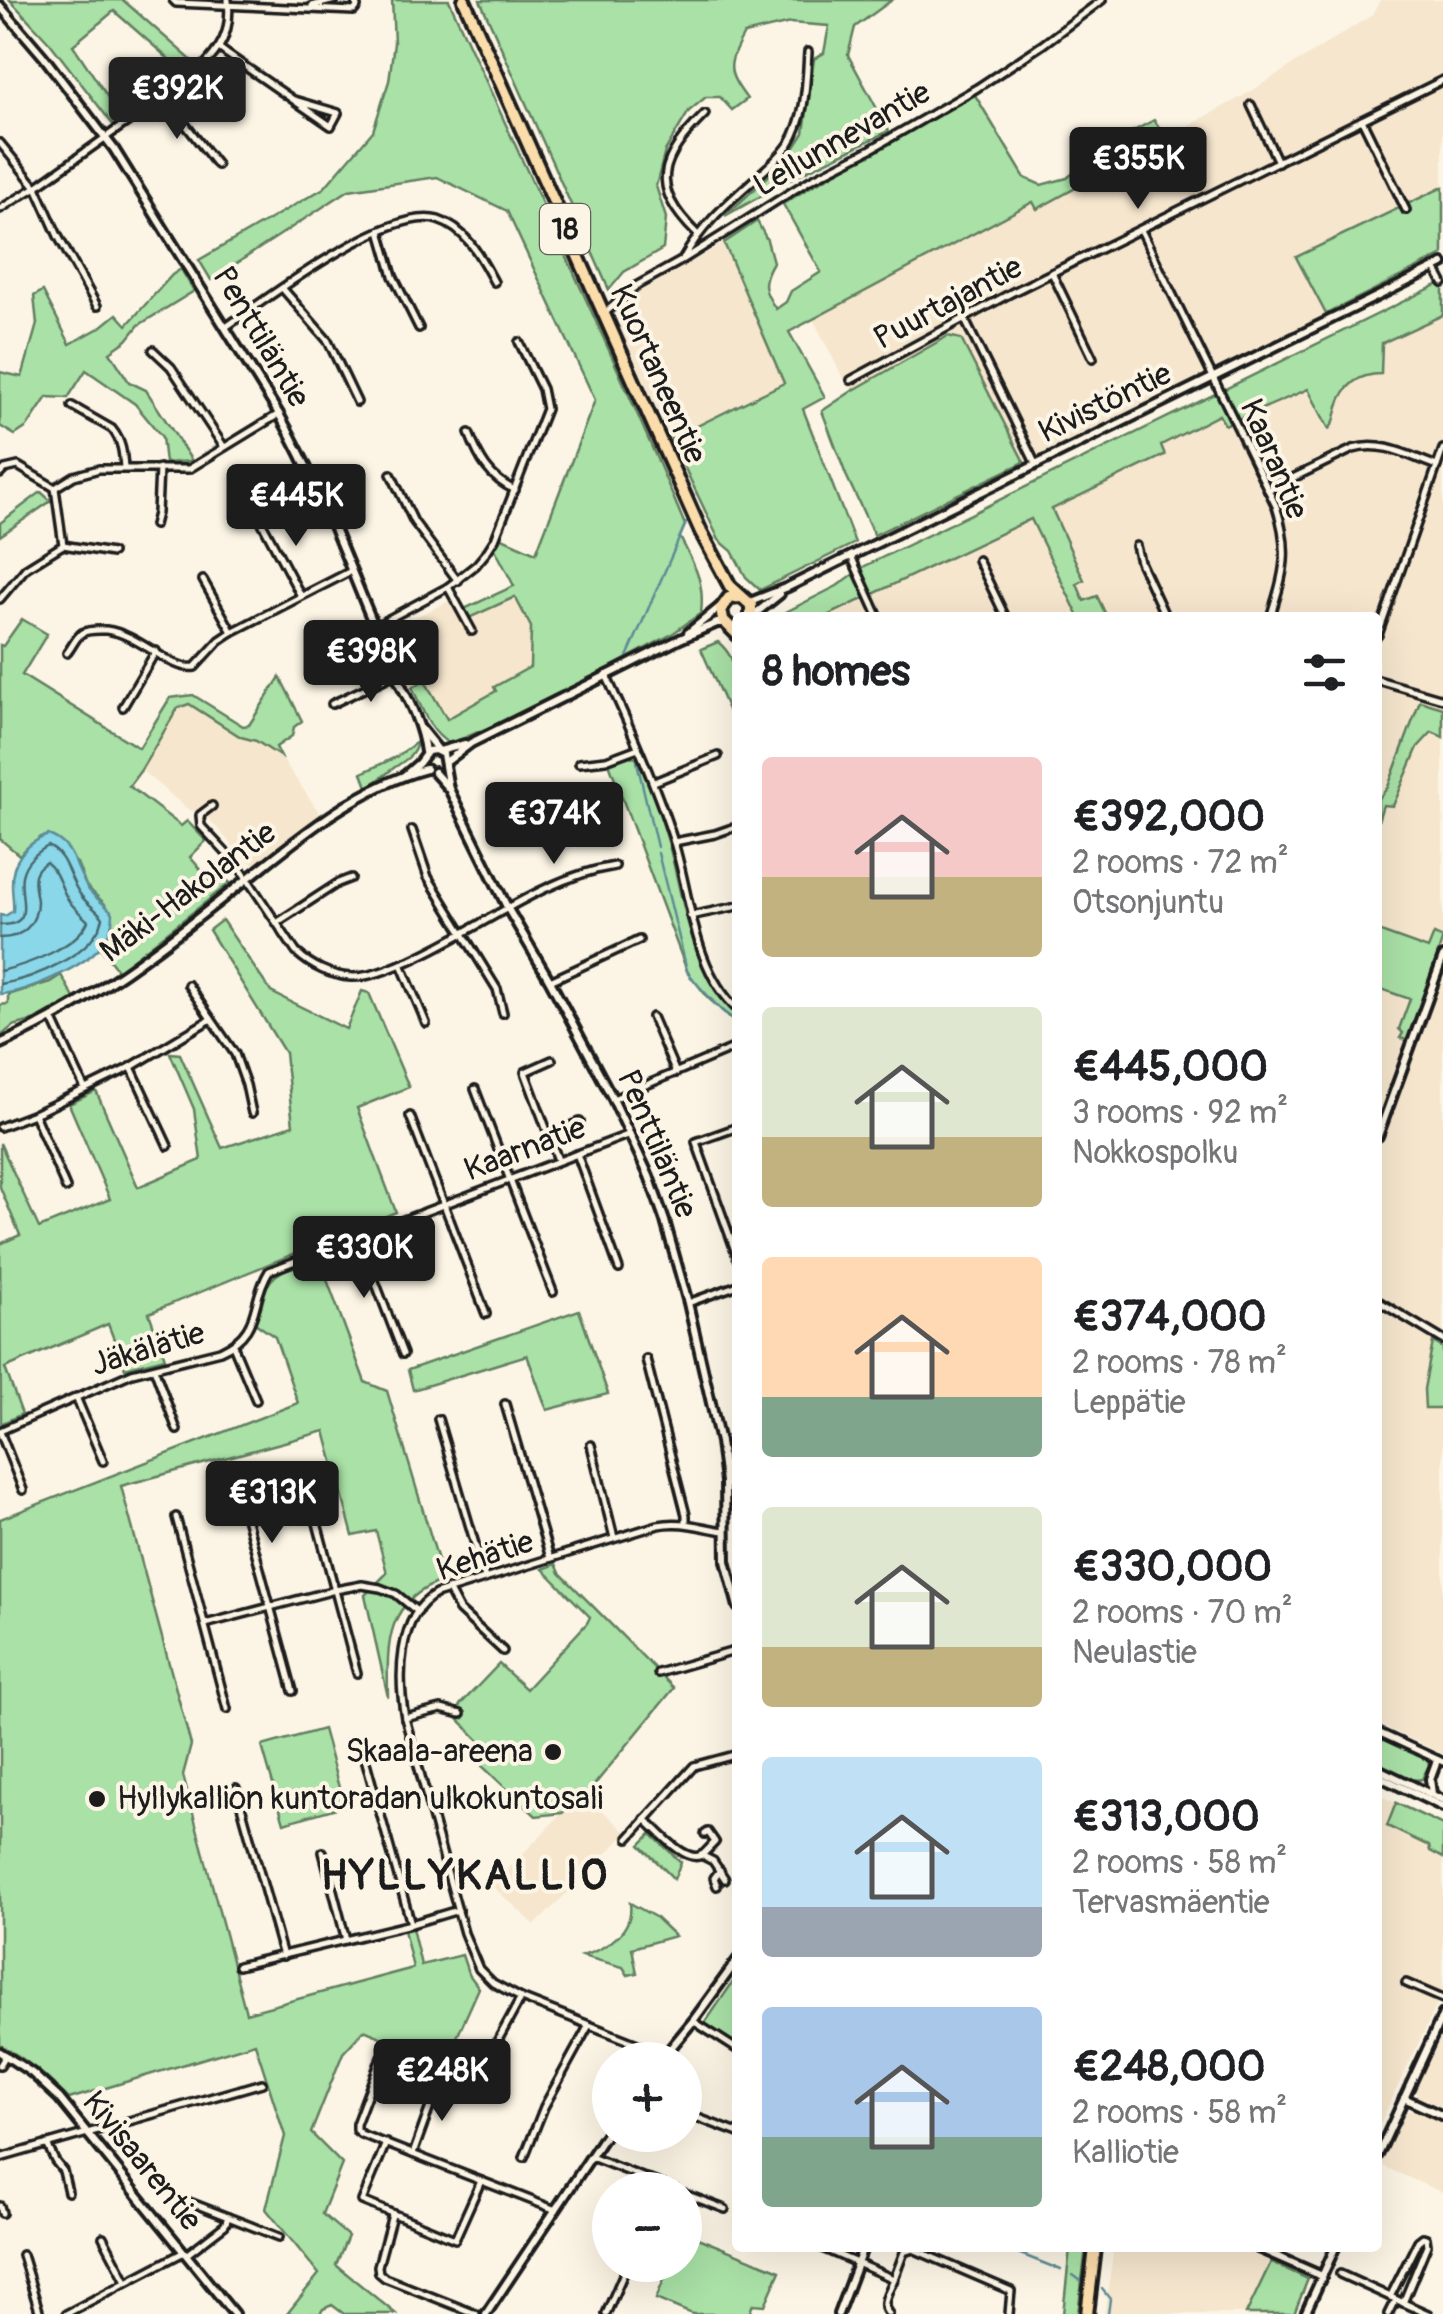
<!DOCTYPE html>
<html lang="en">
<head>
<meta charset="utf-8">
<style>
	body { margin:0; font-family:Pangolin,sans-serif; background:#f6f6f6; color:#202124; height:100vh; display:flex; flex-direction:column; font-size:38px; white-space:nowrap }
	* { box-sizing:border-box; margin:0 }
	p { font-size:32px; color:#757577 }
	.icon { flex:none; width:55px; height:55px; fill:none; stroke:currentColor; stroke-width:2; stroke-linecap:round; stroke-linejoin:round }
	.map { position:relative; flex:1; overflow:hidden }
	.details { position:absolute; left:732px; top:612px; width:650px; height:1640px; display:flex; flex-direction:column; background:#fff; border-radius:10px; box-shadow:0 10px 40px #0002 }
	.details>* { flex:none }
	.fabs { position:absolute; left:592px; top:2042px; display:grid; gap:20px }
	.fabs a { display:grid; place-items:center; width:110px; height:110px; border-radius:50%; background:#fff; box-shadow:0 10px 40px #0002; font-size:50px }
	.price { position:absolute; translate:-50% -85px; padding:0 22px; border-radius:10px; background:#1c1c1c; color:#fff; font-size:32px; line-height:65px; filter:drop-shadow(0 2px 5px #0008) }
	.price::after { content:''; position:absolute; left:50%; top:60px; width:30px; height:22px; margin-left:-15px; background:inherit; clip-path:polygon(0 0,100% 0,50% 100%) }
	.price.on { background:#222; color:#fff }
	ul { padding:0; list-style:none }
	li { display:flex; align-items:center; gap:30px; height:250px; padding:0 30px }
	li span { display:grid; place-items:center; flex:none; width:280px; height:200px; border-radius:10px; color:#555 }
	li>.icon { margin-inline-start:auto }
	span .icon { width:120px; height:120px; fill:#fffc; stroke-width:1 }
	li b { font-size:42px }
	h2 { display:flex; justify-content:space-between; align-items:center; height:120px; padding:0 30px; font-size:42px }
	.map>svg:first-child { display:block }
</style>
</head>
<body>
<div class="map">
<svg width="1443" height="2314" viewBox="0 0 1443 2314">
	<rect width="100%" height="100%" fill="#fcf5e5"/>
	<filter id="ink" filterUnits="userSpaceOnUse"><feTurbulence type="fractalNoise" baseFrequency=".01" numOctaves="2"/><feDisplacementMap in="SourceGraphic" scale="20" xChannelSelector="R" yChannelSelector="G"/><feConvolveMatrix kernelMatrix="1 2 1 2 8 2 1 2 1" color-interpolation-filters="sRGB"/></filter>
	<g filter="url(#ink)">
		<g fill="#f6e6ce">
			<path d="M1380 0H1443V187L1297 257 1326 314 1024 462 961 339 948 336 852 391 842 376 813 319 1033 202 1037 208 1243 96 1372 15Z"/>
			<path d="M724 243 784 383 671 439 615 317 620 307 637 293Z"/>
			<path d="M1443 315V1754L1378 1724V618H825L1164 455 1160 445 1220 415 1225 425 1309 389 1329 428 1336 421 1339 403 1351 384 1365 374 1381 343Z"/>
			<path d="M515 596 531 627 530 667 495 686 497 691 447 720 436 703 432 691 418 683 412 687 387 631 451 600 463 620Z"/>
			<path d="M182 704H189L241 737 256 741 281 757 321 815 257 865 245 860 201 810 190 811 141 770Z"/>
			<path d="M586 1795 627 1833 535 1925 492 1886 562 1813Z"/>
			<path d="M1378 1795 1396 1803 1388 1826 1430 1846V1851L1443 1858V1992L1378 2128Z"/>
			<path d="M1443 2022V2108L1418 2097 1413 2087Z"/>
			<path d="M1415 2110 1443 2123V2193L1378 2164 1401 2112Z"/>
			<path d="M1114 2248H1278L1246 2314H1104Z"/>
		</g>
		<g fill="#a9e1a6" stroke="#627e61" stroke-width="2.5">
			<path d="M10 0H123L198 66 187 75 114 11 73 45 123 120 114 126 50 43Z"/>
			<path d="M392 0H449C528 175 611 348 685 525L680 537C694 565 705 581 701 613L672 634 609 668 490 727 450 744C429 732 422 708 412 687L425 681 447 719 496 691 494 687 530 667 531 627 515 597 469 618 464 609 514 586 495 549 500 537 536 553 595 400 507 211 437 177 349 190 211 280 199 260 324 188 373 131 389 81 394 43Z"/>
			<path d="M480 0H892L855 27 848 55 889 131 806 171 725 216 788 158 804 133 814 59 824 53 829 26 790 23 744 34C727 65 726 71 747 99L732 110 720 97H706L689 111 665 151 656 186 666 218 663 249 624 272 609 290Z"/>
			<path d="M975 95 1025 178 1041 185 1067 178 1111 143 1154 120 1167 138 1037 209 1033 202 789 332 825 397 803 409 855 543 760 590 746 577 732 551 719 540 671 439 784 383 724 243 757 221 767 240 773 262C761 282 763 291 776 309L786 302 791 291 821 272 783 204 812 186Z"/>
			<path d="M1443 187V255L1326 314 1296 257Z"/>
			<path d="M181 269 194 291 139 325 127 340 110 352 129 382 146 390 192 461 165 463 162 437 135 404 86 370 68 398 47 397 27 427 15 435 0 426V372L22 377 37 324 34 296 43 291 70 344 101 327 117 314 127 325 172 275Z"/>
			<path d="M1443 282V315L1382 343 1381 374C1359 374 1345 384 1338 406 1335 416 1336 421 1329 429L1308 389 1225 425 1219 415 1161 445 1165 455 1052 509 1084 580 1077 584 1084 601 1097 596 1107 617H1079L1031 519 825 617 774 618 837 586 865 566Z"/>
			<path d="M948 336 961 339 1024 462 874 535 846 475 822 411 852 391Z"/>
			<path d="M41 492 51 501 0 536V523Z"/>
			<path d="M22 619 47 634 22 675 139 748 170 698 193 695 243 726 249 725 280 677 302 721 294 727 292 736 276 747 281 757 256 741 241 737 189 704 178 708 141 770 129 786 181 826 187 821 206 841 190 857 211 881 227 868 231 872 225 878 230 883 118 971 100 948 110 932 105 904 86 886 77 863 41 837 19 855 0 839V645L3 646Z"/>
			<path d="M718 642C744 663 738 699 737 730L701 649Z"/>
			<path d="M1420 701 1443 708V737L1432 732 1418 747 1393 806 1383 805 1378 821V796L1380 797 1388 787Z"/>
			<path d="M417 742C414 756 407 759 395 767 384 775 381 780 367 787L362 773 396 757Z"/>
			<path d="M630 756 636 758C650 784 661 816 669 845 684 902 691 972 737 1014V1024L708 998 687 971 609 763Z"/>
			<path d="M222 920 271 992 346 1029 362 991 369 993 409 1087 357 1108 396 1212 149 1313 165 1358 125 1368 108 1324 5 1368 22 1414 1 1424 0 1244 20 1235 0 1187V1143L39 1228 110 1199 69 1104 96 1091 138 1187 201 1160 194 1109 170 1053 180 1054 222 1148 293 1125 285 1053 209 930Z"/>
			<path d="M1378 931 1428 949 1434 934 1443 938 1409 1041 1400 1038 1403 1033 1399 1029 1410 999 1378 988Z"/>
			<path d="M61 975 74 998 36 1020 13 1026 0 1037V1005L8 1004V995L50 982Z"/>
			<path d="M319 1258 365 1382 387 1391 444 1580C385 1601 387 1643 388 1697L365 1595 387 1573 376 1531 353 1536 325 1431 121 1486 191 1745 183 1775 246 2013 413 1968 404 1930 412 1928 421 1965 462 1955 468 1973 479 1988 445 2064 364 2030 343 2053 311 2133 342 2164 322 2214 348 2236 336 2265 396 2314H344L332 2305 323 2309 320 2314H287L319 2274 266 2209 285 2136 255 2043 69 2099C48 2078 27 2059 0 2045V1519L298 1403 275 1337 255 1323C261 1312 262 1303 265 1292 271 1269 299 1265 319 1258Z"/>
			<path d="M579 1310 608 1394 547 1410 527 1355 413 1390 408 1370Z"/>
			<path d="M1433 1342 1443 1348V1408H1425L1424 1389Z"/>
			<path d="M556 1564 560 1573 674 1688 586 1795 562 1813 536 1816 482 1766 488 1749 456 1717 460 1705 499 1664 526 1689 587 1623 590 1617 543 1569Z"/>
			<path d="M323 1729 344 1806 284 1823 262 1746Z"/>
			<path d="M1378 1737 1428 1760 1429 1765 1422 1779C1407 1783 1391 1772 1378 1766Z"/>
			<path d="M1396 1803 1443 1825V1858L1430 1851 1429 1846 1387 1826Z"/>
			<path d="M651 1834 681 1862 674 1879 640 1845Z"/>
			<path d="M630 1903 655 1917 675 1936 632 1948 637 1973 628 1975 623 1967 582 1956C606 1949 634 1931 630 1903Z"/>
			<path d="M737 1976V2046L705 2023Z"/>
			<path d="M685 2233 780 2271 765 2305 753 2304 749 2314H692L656 2299 670 2265H685Z"/>
			<path d="M1070 2248H1086L1078 2314H1063Z"/>
			<path d="M1271 2262 1308 2279 1294 2314H1246Z"/>
		</g>
		<path fill="#89d7e8" stroke="#5d8c96" stroke-width="2.5" d="M48 835C74 843 75 869 88 889 95 898 105 904 113 913 113 927 107 940 97 950 78 969 27 992 0 994V915L5 916 13 911C14 902 12 894 12 885 11 861 26 843 48 835Z"/>
		<g fill="none" stroke-linecap="round" stroke-linejoin="round">
			<g stroke="#48676e" stroke-width="2.5">
				<path d="M0 925C37 926 18 897 22 876 25 861 36 853 48 846 67 855 68 877 80 894 86 904 97 909 103 918 94 954 34 979 0 984"/>
				<path d="M0 938C23 938 37 924 37 901 36 892 33 884 35 875 38 867 40 867 46 862 59 872 60 888 69 901 75 909 82 915 88 921 77 947 27 965 0 971"/>
			</g>
			<g stroke="#5d8c96" stroke-width="2.5">
				<path d="M627 657 686 523"/>
				<path d="M637 762 657 847"/>
				<path d="M658 853 688 974 722 1011 738 1022"/>
				<path d="M1018 2253 1061 2270"/>
				<path d="M1073 2275 1084 2283"/>
				<path d="M1102 2289 1110 2299 1108 2314"/>
			</g>
			<defs>
				<g id="street">
					<path d="M173 0 176 3 354 11 357 7 355 0"/>
					<path d="M312 6 335 0"/>
					<path d="M219 48 227 54 331 126 338 113 294 100"/>
					<path d="M164 97 217 165"/>
					<path d="M1251 105 1278 162"/>
					<path d="M1362 120 1406 210"/>
					<path d="M0 143 36 187 58 236 97 306"/>
					<path d="M0 209 36 187 199 71C221 49 232 32 228 0"/>
					<path d="M1141 230 1276 506C1291 552 1284 573 1270 618"/>
					<path d="M380 231 393 276 419 328"/>
					<path d="M697 234C648 186 660 159 705 114"/>
					<path d="M683 259C700 228 724 206 750 183 763 171 779 159 789 144 806 117 806 83 808 52"/>
					<path d="M1435 268 1443 283"/>
					<path d="M1052 273 1093 358"/>
					<path d="M283 289 328 341 357 402"/>
					<path d="M606 312 636 286 681 261 810 180 871 149 977 88 1042 45 1102 0"/>
					<path d="M964 318 1036 465"/>
					<path d="M226 327C266 299 390 205 438 220 467 229 481 258 494 282"/>
					<path d="M153 350 171 367 224 447"/>
					<path d="M851 380 1011 293 1443 80"/>
					<path d="M72 406 112 429C122 441 123 453 124 468"/>
					<path d="M469 433C479 459 489 478 515 490"/>
					<path d="M0 474 5 469 18 466 55 488"/>
					<path d="M391 474 414 522 458 581"/>
					<path d="M1268 490 1353 449C1382 440 1409 456 1437 466"/>
					<path d="M260 519 301 596"/>
					<path d="M154 525 157 513 159 468"/>
					<path d="M63 545 112 553"/>
					<path d="M1136 546 1140 562 1166 618"/>
					<path d="M851 556 879 618"/>
					<path d="M978 560 1006 618"/>
					<path d="M203 580 232 632"/>
					<path d="M448 587 472 631"/>
					<path d="M0 599 26 568 63 545 55 488 74 476 99 469H189L279 414"/>
					<path d="M374 627 448 587 476 565 486 553 495 539 546 409 542 389 519 342"/>
					<path d="M1378 635 1443 449"/>
					<path d="M67 653C72 647 76 637 82 633 89 629 98 630 106 630 140 634 170 671 195 667L220 640 232 632 351 571"/>
					<path d="M606 675C631 729 655 783 673 839 691 895 692 968 738 1010"/>
					<path d="M1378 680 1443 699"/>
					<path d="M332 704 395 674"/>
					<path d="M123 707 156 651"/>
					<path d="M579 763 606 760 638 748"/>
					<path d="M654 782 718 756"/>
					<path d="M212 806 200 815 201 826 240 868 296 952C311 966 331 976 351 977 370 978 394 967 411 960 477 931 543 877 615 866"/>
					<path d="M412 830 428 877 497 989 503 1013"/>
					<path d="M674 842 715 834 738 826"/>
					<path d="M690 916 738 906"/>
					<path d="M278 922 338 883 351 878"/>
					<path d="M401 964 426 1023"/>
					<path d="M550 981 639 940"/>
					<path d="M188 985 235 1054 246 1085 252 1113"/>
					<path d="M652 1017 676 1073"/>
					<path d="M52 1018 85 1089"/>
					<path d="M552 1060 525 1072 558 1160"/>
					<path d="M131 1067 168 1146"/>
					<path d="M475 1089 553 1292"/>
					<path d="M613 1099 731 1049"/>
					<path d="M34 1114 66 1188"/>
					<path d="M410 1116 486 1314"/>
					<path d="M0 1127 34 1114 131 1067 211 1019"/>
					<path d="M738 1127 696 1142 738 1259"/>
					<path d="M549 1136 580 1122"/>
					<path d="M577 1154 619 1269"/>
					<path d="M358 1237 403 1354"/>
					<path d="M1378 1301 1443 1340"/>
					<path d="M688 1303 738 1285"/>
					<path d="M233 1345 256 1400"/>
					<path d="M646 1359 686 1515V1523"/>
					<path d="M154 1368 177 1430"/>
					<path d="M76 1397 103 1461"/>
					<path d="M505 1404 550 1558"/>
					<path d="M438 1419 485 1578"/>
					<path d="M0 1431 132 1373 220 1351C263 1332 249 1303 269 1271L630 1134"/>
					<path d="M0 1432 23 1490"/>
					<path d="M591 1445 614 1538"/>
					<path d="M724 1465 738 1462"/>
					<path d="M304 1474 357 1673"/>
					<path d="M240 1495 293 1691"/>
					<path d="M176 1517 227 1709"/>
					<path d="M448 1589 459 1610 503 1651"/>
					<path d="M205 1624 335 1590 362 1585 380 1588 396 1594 418 1612"/>
					<path d="M658 1673 738 1650"/>
					<path d="M405 1718 441 1709 461 1714"/>
					<path d="M1378 1732 1443 1762"/>
					<path d="M366 1762 411 1924"/>
					<path d="M236 1788 283 1956"/>
					<path d="M645 1819C657 1829 685 1864 702 1855 704 1854 713 1844 715 1842L708 1832 705 1834"/>
					<path d="M629 1838 694 1766 738 1754"/>
					<path d="M323 1852 346 1940"/>
					<path d="M701 1855 713 1861 725 1879"/>
					<path d="M717 1886 714 1878 720 1870"/>
					<path d="M238 1966 411 1924 458 1910"/>
					<path d="M1406 1983 1443 1999"/>
					<path d="M693 2021 738 2050"/>
					<path d="M498 2040 521 1998"/>
					<path d="M381 2058 356 2124V2130L361 2134 556 2210"/>
					<path d="M663 2058 650 2049 521 1998 493 1983 479 1969 464 1933 405 1718C398 1679 397 1616 436 1594L658 1525C682 1520 701 1528 725 1531"/>
					<path d="M0 2065 6 2055"/>
					<path d="M685 2113 738 2133"/>
					<path d="M386 2143 362 2201 455 2239 481 2181"/>
					<path d="M47 2144 55 2161 63 2171 68 2192"/>
					<path d="M413 2154 439 2082"/>
					<path d="M524 2157 544 2107 589 2025"/>
					<path d="M591 2157 676 2190"/>
					<path d="M0 2158 262 2083"/>
					<path d="M685 2194 725 2209"/>
					<path d="M192 2203 228 2217"/>
					<path d="M0 2206 2 2213"/>
					<path d="M392 2215 378 2266 379 2273 385 2278 476 2314"/>
					<path d="M103 2237 126 2281"/>
					<path d="M822 2248 894 2279C890 2289 879 2305 889 2314"/>
					<path d="M22 2255 40 2314"/>
					<path d="M186 2255 225 2225 228 2217 279 2237"/>
					<path d="M1340 2274 1428 2314"/>
					<path d="M894 2279 904 2252 913 2249 1011 2291 1009 2314"/>
					<path d="M1390 2297 1418 2241 1423 2237 1426 2238 1427 2245 1403 2303"/>
					<path d="M66 2314 184 2252"/>
					<path d="M606 2314 623 2275"/>
					<path d="M1389 2314 1396 2300"/>
				</g>
				<g id="secondary">
					<path d="M0 6 43 56 114 149 279 414C322 490 351 572 385 652 399 684 421 717 425 752"/>
					<path d="M750 602 788 587 1443 264"/>
					<path d="M751 617 780 594"/>
					<path d="M688 633 721 606"/>
					<path d="M421 729 438 750"/>
					<path d="M440 751 465 744"/>
					<path d="M446 762 471 743 680 639 717 623H724"/>
					<path d="M434 772 449 789"/>
					<path d="M404 776 419 763 428 751 435 750 443 754 449 789 508 909 550 981 613 1099 649 1176 665 1221 688 1303 720 1442 725 1482 726 1561 738 1607"/>
					<path d="M0 1044C88 1005 163 946 237 887 294 842 355 788 426 769"/>
					<path d="M1378 1136 1443 957"/>
					<path d="M1378 1769 1443 1800"/>
					<path d="M1378 1776 1443 1807"/>
					<path d="M1432 1794 1430 1779 1437 1760"/>
					<path d="M0 2052 32 2073 59 2098 234 2314"/>
					<path d="M661 2060 693 2021 738 1959"/>
					<path d="M1404 2098 1443 2116"/>
					<path d="M1378 2155 1443 2014"/>
					<path d="M1258 2248 1322 2276"/>
					<path d="M486 2314 610 2128"/>
					<path d="M838 2314 863 2248"/>
					<path d="M1305 2314 1335 2248"/>
				</g>
				<g id="highway">
					<path d="M464 0 701 532 730 586 751 605V618"/>
					<path d="M738 635 723 620 721 609 729 598 741 597"/>
					<path d="M1087 2314 1095 2248"/>
				</g>
			</defs>
			<use href="#street" stroke="#1c1c1c" stroke-width="12"/>
			<use href="#secondary" stroke="#1c1c1c" stroke-width="14"/>
			<use href="#highway" stroke="#1c1c1c" stroke-width="18"/>
			<use href="#street" stroke="#fcf5e5" stroke-width="5"/>
			<use href="#secondary" stroke="#fcf5e5" stroke-width="6"/>
			<use href="#highway" stroke="#fbdcab" stroke-width="10"/>
		</g>
	</g>
	<g fill="#1c1c1c" stroke="#fcf5e5" stroke-width="4">
		<circle cx="553" cy="1752" r="10"/>
		<circle cx="97" cy="1799" r="10"/>
	</g>
	<g text-anchor="middle" dominant-baseline="central" stroke-width="8" stroke-linejoin="round" paint-order="stroke">
		<rect fill="#fcf5e5" stroke="#5f5d58" stroke-width="2.5" x="540" y="204" width="50" height="50" rx="8"/>
		<g font-size="30" font-weight="bold" fill="#1c1c1c">
			<text x="565" y="229">18</text>
		</g>
		<g font-size="32" fill="#1c1c1c" stroke="#fcf5e5">
			<text transform="translate(842 139) rotate(-30)">Lellunnevantie</text>
			<text transform="translate(948 303) rotate(-28)">Puurtajantie</text>
			<text transform="translate(261 337) rotate(59)">Penttiläntie</text>
			<text transform="translate(658 374) rotate(66)">Kuortaneentie</text>
			<text transform="translate(1105 403) rotate(-26)">Kivistöntie</text>
			<text transform="translate(1274 459) rotate(67)">Kaarantie</text>
			<text transform="translate(188 892) rotate(-37)">Mäki-Hakolantie</text>
			<text transform="translate(657 1144) rotate(67)">Penttiläntie</text>
			<text transform="translate(525 1149) rotate(-21)">Kaarnatie</text>
			<text transform="translate(148 1349) rotate(-17)">Jäkälätie</text>
			<text transform="translate(485 1556) rotate(-18)">Kehätie</text>
			<text transform="translate(142 2161) rotate(51)">Kivisaarentie</text>
		</g>
		<g font-size="32" fill="#1c1c1c" stroke="#fcf5e5" text-anchor="end">
			<text x="533" y="1752">Skaala-areena</text>
			<text x="117" y="1799" text-anchor="start">Hyllykallion kuntoradan ulkokuntosali</text>
		</g>
		<g font-size="42" font-weight="bold" letter-spacing="2.5" fill="#1c1c1c" stroke="#fcf5e5">
			<text x="465" y="1876">HYLLYKALLIO</text>
		</g>
	</g>
</svg>
<div class="fabs">
<a>+</a>
<a>−</a>
</div>
<b class="price on" style="left:177px;top:142px">€392K</b>
<b class="price" style="left:1138px;top:212px">€355K</b>
<b class="price" style="left:296px;top:549px">€445K</b>
<b class="price" style="left:371px;top:705px">€398K</b>
<b class="price" style="left:554px;top:867px">€374K</b>
<b class="price" style="left:364px;top:1301px">€330K</b>
<b class="price" style="left:272px;top:1546px">€313K</b>
<b class="price" style="left:442px;top:2124px">€248K</b>
<section class="details">
<h2>8 homes<svg class="icon" aria-label="filters" viewBox="0 0 24 24"><path d="M4 7h16M4 17h16"/><circle cx="9" cy="7" r="2"/><circle cx="15" cy="17" r="2"/></svg></h2>
<ul>
<li><span style="background:linear-gradient(#f6c9c9 60%,#c2b280 0)"><svg class="icon" aria-label="home" viewBox="0 0 24 24"><path d="M3 11l9-7 9 7M6 9v11h12V9"/></svg></span><div><b>€392,000</b><p>2 rooms · 72 m²</p><p>Otsonjuntu</p></div></li>
<li><span style="background:linear-gradient(#dfe7d0 65%,#c2b280 0)"><svg class="icon" aria-label="home" viewBox="0 0 24 24"><path d="M3 11l9-7 9 7M6 9v11h12V9"/></svg></span><div><b>€445,000</b><p>3 rooms · 92 m²</p><p>Nokkospolku</p></div></li>
<li><span style="background:linear-gradient(#ffd9b3 70%,#7fa58c 0)"><svg class="icon" aria-label="home" viewBox="0 0 24 24"><path d="M3 11l9-7 9 7M6 9v11h12V9"/></svg></span><div><b>€374,000</b><p>2 rooms · 78 m²</p><p>Leppätie</p></div></li>
<li><span style="background:linear-gradient(#dfe7d0 70%,#c2b280 0)"><svg class="icon" aria-label="home" viewBox="0 0 24 24"><path d="M3 11l9-7 9 7M6 9v11h12V9"/></svg></span><div><b>€330,000</b><p>2 rooms · 70 m²</p><p>Neulastie</p></div></li>
<li><span style="background:linear-gradient(#bfe0f5 75%,#9aa5b1 0)"><svg class="icon" aria-label="home" viewBox="0 0 24 24"><path d="M3 11l9-7 9 7M6 9v11h12V9"/></svg></span><div><b>€313,000</b><p>2 rooms · 58 m²</p><p>Tervasmäentie</p></div></li>
<li><span style="background:linear-gradient(#a9c7e8 65%,#7fa58c 0)"><svg class="icon" aria-label="home" viewBox="0 0 24 24"><path d="M3 11l9-7 9 7M6 9v11h12V9"/></svg></span><div><b>€248,000</b><p>2 rooms · 58 m²</p><p>Kalliotie</p></div></li>
</ul>
</section>
</div>
</body>
</html>
